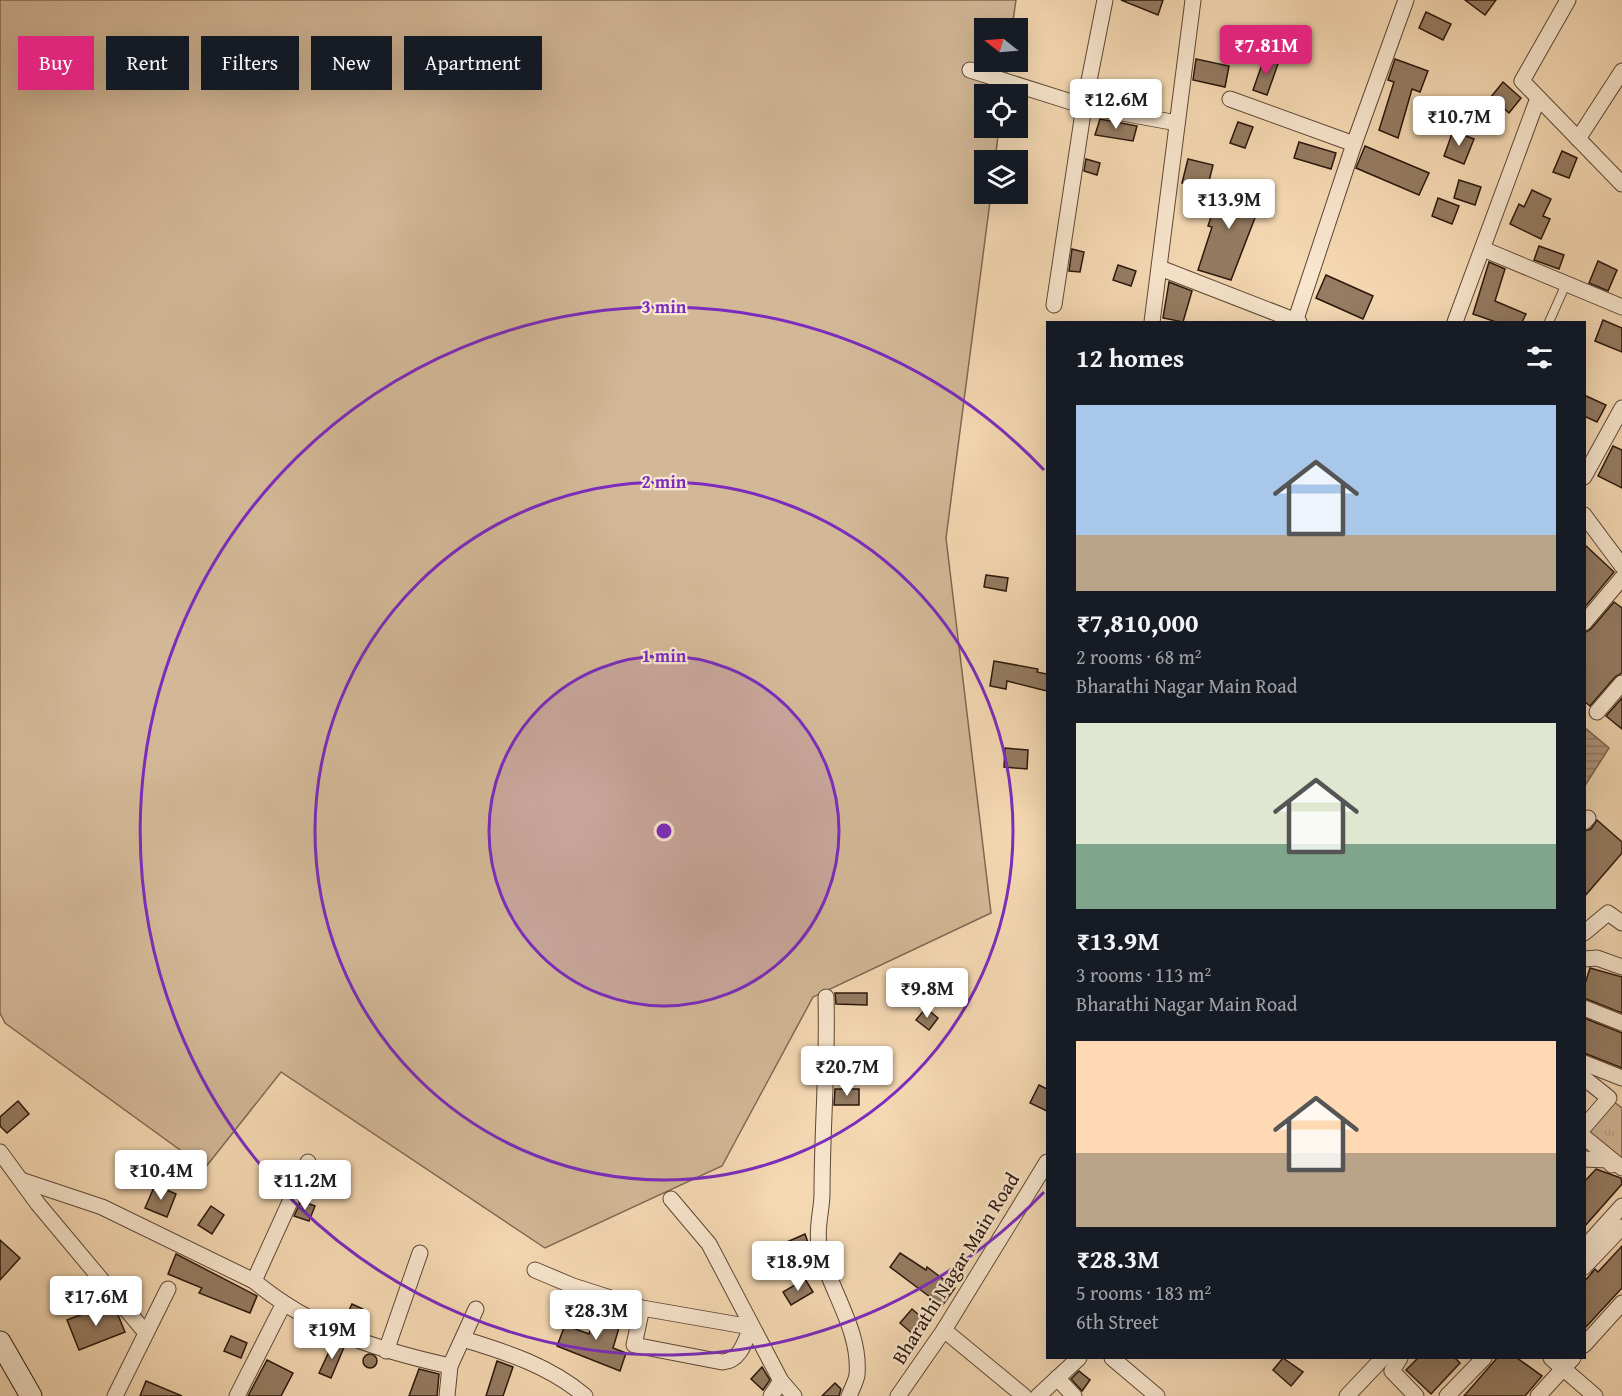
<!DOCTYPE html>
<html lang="en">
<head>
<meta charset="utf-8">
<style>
	body { margin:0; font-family:"Gentium Book Plus",serif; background:#242831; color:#f1f3f6; height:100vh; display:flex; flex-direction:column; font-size:22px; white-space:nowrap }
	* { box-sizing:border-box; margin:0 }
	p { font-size:20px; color:#9ea1a6 }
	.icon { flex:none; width:33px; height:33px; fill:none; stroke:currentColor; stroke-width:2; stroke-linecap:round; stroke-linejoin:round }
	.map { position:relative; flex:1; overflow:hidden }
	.drawer { position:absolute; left:1046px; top:321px; width:540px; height:1038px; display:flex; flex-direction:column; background:#171b24; border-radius:0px; box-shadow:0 6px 24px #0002 }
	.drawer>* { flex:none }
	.hud { position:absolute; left:18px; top:36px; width:570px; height:54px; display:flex; gap:12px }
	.needle { width:39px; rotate:287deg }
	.buttons { position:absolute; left:974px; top:18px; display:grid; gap:12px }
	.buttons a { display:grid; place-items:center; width:54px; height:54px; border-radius:0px; background:#171b24; box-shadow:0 6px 24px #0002; font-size:30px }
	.price { position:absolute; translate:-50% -51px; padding:0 14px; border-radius:6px; background:#fff; color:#222; font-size:20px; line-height:39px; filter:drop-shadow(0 2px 3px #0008) }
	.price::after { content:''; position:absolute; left:50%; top:36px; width:18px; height:14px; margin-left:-9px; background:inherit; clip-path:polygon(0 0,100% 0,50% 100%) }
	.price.selected { background:#db2777; color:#fff }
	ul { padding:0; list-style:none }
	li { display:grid; align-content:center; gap:12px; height:318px; padding:0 30px }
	li span { display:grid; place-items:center; height:186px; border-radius:0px; color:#555 }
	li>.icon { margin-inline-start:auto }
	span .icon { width:108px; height:108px; fill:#fffc; stroke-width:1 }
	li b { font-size:26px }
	h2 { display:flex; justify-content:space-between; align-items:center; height:72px; padding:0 30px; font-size:26px }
	.pill { padding:0 21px; border-radius:0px; background:#171b24; box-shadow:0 6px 24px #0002; font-size:21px; line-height:54px }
	.pill.selected { background:#db2777; color:#fff }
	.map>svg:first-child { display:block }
</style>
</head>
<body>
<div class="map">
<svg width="1622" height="1396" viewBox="0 0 1622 1396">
	<defs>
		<pattern id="park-tufts" width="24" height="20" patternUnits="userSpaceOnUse" patternTransform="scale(1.5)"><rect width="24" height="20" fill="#d3b897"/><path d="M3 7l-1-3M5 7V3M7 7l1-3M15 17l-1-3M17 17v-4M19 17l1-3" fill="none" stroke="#b59d81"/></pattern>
		<pattern id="water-rules" width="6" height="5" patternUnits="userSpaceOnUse" patternTransform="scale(1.5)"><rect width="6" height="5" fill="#b1977b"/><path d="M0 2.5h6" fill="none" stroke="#907a63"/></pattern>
	</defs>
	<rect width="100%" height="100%" fill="#f5d9b3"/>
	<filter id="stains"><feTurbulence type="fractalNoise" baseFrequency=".00333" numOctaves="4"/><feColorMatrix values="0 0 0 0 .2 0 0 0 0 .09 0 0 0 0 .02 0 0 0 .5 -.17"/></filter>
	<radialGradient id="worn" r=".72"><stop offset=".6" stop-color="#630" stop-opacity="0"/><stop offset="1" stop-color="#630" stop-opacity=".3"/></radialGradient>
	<path fill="#d3b897" stroke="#806852" stroke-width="1.5" d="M0 0H1016L1012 28H984V62H1008L1004 94H984V128H999L995 160H984V194H991L946 538 991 913 813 997 722 1166 545 1248 281 1072 205 1168 5 1023 0 1013Z"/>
	<path fill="url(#park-tufts)" stroke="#806852" stroke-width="1.5" d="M1609 1098 1622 1108V1167L1584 1127Z"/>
	<path fill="url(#water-rules)" stroke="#7c644f" stroke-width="1.5" d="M1584 727 1609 748 1586 784 1584 782Z"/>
	<g fill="#957c63" stroke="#2c170d" stroke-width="1.5">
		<path d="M1121 0H1163L1158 15Z"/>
		<path d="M1465 0H1496L1485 15Z"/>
		<path d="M1426 12 1451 24 1443 40 1419 28Z"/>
		<path d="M1265 56 1279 61 1267 95 1253 90Z"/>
		<path d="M1196 59 1229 66 1225 87 1193 80Z"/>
		<path d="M1395 59 1428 71 1420 92 1412 89 1398 138 1379 130 1394 82 1388 80Z"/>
		<path d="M1503 82 1521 98 1509 113 1491 97Z"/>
		<path d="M1100 119 1137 126 1133 141 1095 135Z"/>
		<path d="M1238 122 1253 127 1245 148 1230 143Z"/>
		<path d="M1453 131 1474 139 1464 164 1444 156Z"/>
		<path d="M1299 142 1336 153 1331 169 1294 158Z"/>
		<path d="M1365 146 1429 173 1419 195 1356 168Z"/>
		<path d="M1562 151 1577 158 1569 178 1553 172Z"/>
		<path d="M1086 159 1100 163 1097 175 1084 171Z"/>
		<path d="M1188 159 1213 165 1207 189 1182 183Z"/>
		<path d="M1459 180 1481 187 1475 205 1454 198Z"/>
		<path d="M1216 184 1263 197 1231 280 1198 270 1212 227 1208 226 1214 208 1210 206Z"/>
		<path d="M1532 190 1551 199 1543 216 1550 219 1541 239 1510 224 1519 204 1524 207Z"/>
		<path d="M1438 198 1459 206 1452 224 1432 216Z"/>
		<path d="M1539 246 1564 255 1559 269 1534 260Z"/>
		<path d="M1072 249 1084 252 1080 272 1069 271Z"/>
		<path d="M1598 261 1617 270 1608 291 1589 283Z"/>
		<path d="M1489 262 1505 269 1495 301 1526 314 1522 322H1496L1473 314Z"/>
		<path d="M1118 265 1136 271 1131 286 1113 280Z"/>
		<path d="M1326 275 1373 296 1363 319 1316 298Z"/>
		<path d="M1169 282 1192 291 1183 322 1163 318Z"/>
		<path d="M1603 320 1622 328V352L1595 341Z"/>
		<path d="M1584 395 1606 405 1597 422 1584 416Z"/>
		<path d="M1613 446 1622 450V488L1598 476Z"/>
		<path d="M1584 544 1614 572 1584 608Z"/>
		<path d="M986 575 1008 578 1006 591 984 587Z"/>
		<path d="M1614 602 1622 608V673L1615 677 1590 706 1584 701V633L1591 629Z"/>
		<path d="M994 661 1038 669 1037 672 1047 674V691L1007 681 1006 689 990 686Z"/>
		<path d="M1622 698V729L1606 716Z"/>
		<path d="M1005 748 1028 750 1027 769 1004 767Z"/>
		<path d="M1597 820 1622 842V853L1584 897V831L1591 829Z"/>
		<path d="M1590 968 1622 977V1013L1584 998V987Z"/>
		<path d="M835 993H867V1005L836 1004Z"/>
		<path d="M926 1008 938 1018 929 1030 916 1020Z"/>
		<path d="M1584 1018 1622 1033V1068L1584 1053Z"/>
		<path d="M1039 1085 1047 1089V1111L1030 1103Z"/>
		<path d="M835 1089H859V1105H834Z"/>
		<path d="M18 1101 29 1114 7 1133 0 1126V1117Z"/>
		<path d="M1596 1169 1621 1178 1622 1184 1584 1227V1182Z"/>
		<path d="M155 1185 176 1194 167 1217 145 1208Z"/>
		<path d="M301 1201 315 1206 309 1221 294 1216Z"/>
		<path d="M211 1206 224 1215 212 1234 198 1225Z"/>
		<path d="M805 1234 811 1251 785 1262 778 1246Z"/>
		<path d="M0 1240 20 1258 0 1280Z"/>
		<path d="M1622 1246V1288L1584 1329V1282L1595 1269 1598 1272Z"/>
		<path d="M900 1253 926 1270 927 1267 955 1288 942 1306 890 1267Z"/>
		<path d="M176 1254 257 1296 250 1313 199 1293 202 1288 168 1274Z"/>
		<path d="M805 1279 813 1292 791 1305 783 1292Z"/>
		<path d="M109 1304 118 1315 125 1332 79 1350 67 1320Z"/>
		<path d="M352 1304 363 1309 354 1328 343 1323Z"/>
		<path d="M912 1309 927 1322 915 1336 900 1323Z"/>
		<path d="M596 1310 622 1318 613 1348 626 1353 620 1371 557 1346 565 1325 589 1334Z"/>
		<path d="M231 1336 247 1343 241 1358 224 1351Z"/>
		<path d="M334 1341 345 1345 331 1378 319 1373Z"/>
		<circle cx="370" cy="1361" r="7"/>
		<path d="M1283 1358 1303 1372 1291 1386 1273 1370Z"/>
		<path d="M1418 1358H1455L1460 1363 1431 1394 1406 1370Z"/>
		<path d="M1497 1358H1517L1542 1376 1525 1396H1464Z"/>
		<path d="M267 1360 293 1373 281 1396H248Z"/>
		<path d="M497 1361 513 1367 503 1396H486Z"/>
		<path d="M762 1367 770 1380 763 1390 751 1379Z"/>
		<path d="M419 1369 439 1374 437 1396H409Z"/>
		<path d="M1079 1371 1090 1380 1082 1391 1071 1379Z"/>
		<path d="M146 1381 182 1396H140Z"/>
		<path d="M835 1383 841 1389 839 1396H822Z"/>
	</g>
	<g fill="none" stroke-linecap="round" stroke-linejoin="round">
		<defs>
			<path id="lane" d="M1549 322 1566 284"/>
			<g id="street">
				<path d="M1568 0 1522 81 1622 184"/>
				<path d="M970 70 1084 106 1177 123"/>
				<path d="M1230 99 1354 144"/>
				<path d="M1578 139 1622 71"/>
				<path d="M1483 249 1622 307"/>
				<path d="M1160 268 1299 322"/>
				<path d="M1054 305 1084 106 1105 0"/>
				<path d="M1152 322 1193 0"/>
				<path d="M1295 322 1354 144 1406 0"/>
				<path d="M1455 322 1538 98"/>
				<path d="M1584 477 1622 408"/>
				<path d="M1584 515 1622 566"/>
				<path d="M1584 623 1622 578"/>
				<path d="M1597 712 1622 683"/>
				<path d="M1584 822 1588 818"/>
				<path d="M1584 933 1608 913 1622 923"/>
				<path d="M1584 959 1597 958 1622 967"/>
				<path d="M826 997C828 1063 822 1128 822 1194 822 1209 816 1228 819 1244 827 1287 861 1328 857 1375 856 1381 852 1389 849 1396"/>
				<path d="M1584 1008 1622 1023"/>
				<path d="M1584 1063 1622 1078"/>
				<path d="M1584 1078 1609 1098 1584 1127"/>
				<path d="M1584 1137 1622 1168"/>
				<path d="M0 1152 38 1204 146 1333"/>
				<path d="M1584 1159 1607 1160 1612 1165"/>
				<path d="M308 1162 254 1281C312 1329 377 1350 450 1366"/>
				<path d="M21 1180 102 1207 254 1281"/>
				<path d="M671 1199 709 1244 781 1381 794 1396"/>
				<path d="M1584 1248 1622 1206"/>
				<path d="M1584 1267 1622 1227"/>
				<path d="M535 1270 573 1286 642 1308 751 1327C745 1342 740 1361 722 1362L634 1345 642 1308"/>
				<path d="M944 1330 1024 1396"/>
				<path d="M463 1339C506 1352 550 1366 585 1396"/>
				<path d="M1584 1345 1622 1303"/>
				<path d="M386 1351 420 1253"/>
				<path d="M1112 1358 1157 1396"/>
				<path d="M1400 1358 1392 1371 1416 1396"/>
				<path d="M1551 1358 1595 1396"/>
				<path d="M1057 1378 1074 1396"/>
				<path d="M115 1396 168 1289"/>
				<path d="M237 1396 283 1305"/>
				<path d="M447 1396 450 1366 476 1309"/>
				<path d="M771 1396 781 1381"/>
				<path d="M898 1396 944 1330 1047 1162"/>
				<path d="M1038 1396 1079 1358"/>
				<path d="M1347 1396 1383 1358"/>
				<path d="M1447 1396 1484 1358"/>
				<path d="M1538 1396 1573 1358"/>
			</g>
			<path id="secondary" d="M0 1342 31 1396"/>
		</defs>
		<use href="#lane" stroke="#5e4836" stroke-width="10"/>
		<use href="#street" stroke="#5e4836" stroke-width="17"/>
		<use href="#secondary" stroke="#2c170d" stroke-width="23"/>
		<use href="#lane" stroke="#f8e6ce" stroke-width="8"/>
		<use href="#street" stroke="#f8e6ce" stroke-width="15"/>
		<use href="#secondary" stroke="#f8e6ce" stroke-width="21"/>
	</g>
	<circle cx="664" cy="831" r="175" fill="#7b2cbf" fill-opacity=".12"/>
	<g fill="none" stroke="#7b2cbf" stroke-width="3">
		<circle cx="664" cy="831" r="175"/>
		<circle cx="664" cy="831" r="349"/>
		<path d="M1044 1192A524 524 0 1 1 1044 470"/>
	</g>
	<g text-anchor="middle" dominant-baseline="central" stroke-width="4.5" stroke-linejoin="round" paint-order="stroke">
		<g font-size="20" fill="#2c170d" stroke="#f8e6ce">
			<text transform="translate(955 1268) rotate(-58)">Bharathi Nagar Main Road</text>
		</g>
	</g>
	<circle cx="664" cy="831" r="9" fill="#7b2cbf" stroke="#f8e6ce" stroke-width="3"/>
	<g font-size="18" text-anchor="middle" font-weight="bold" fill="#7b2cbf" stroke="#f8e6ce" stroke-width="4.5" stroke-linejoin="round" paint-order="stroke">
		<text x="664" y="313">3 min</text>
		<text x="664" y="488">2 min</text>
		<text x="664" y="662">1 min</text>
	</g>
	<rect width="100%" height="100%" filter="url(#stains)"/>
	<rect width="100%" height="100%" fill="url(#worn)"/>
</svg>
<div class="buttons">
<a><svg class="needle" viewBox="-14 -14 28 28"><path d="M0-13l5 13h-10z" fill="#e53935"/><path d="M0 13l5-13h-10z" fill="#9ea1a6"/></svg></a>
<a><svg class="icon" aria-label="locate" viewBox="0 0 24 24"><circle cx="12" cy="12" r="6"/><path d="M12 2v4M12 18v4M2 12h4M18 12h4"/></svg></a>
<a><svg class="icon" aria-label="layers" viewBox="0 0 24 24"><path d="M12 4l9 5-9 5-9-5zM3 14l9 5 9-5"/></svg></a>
</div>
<b class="price selected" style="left:1266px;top:76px">₹7.81M</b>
<b class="price" style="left:1116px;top:130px">₹12.6M</b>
<b class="price" style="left:1459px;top:147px">₹10.7M</b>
<b class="price" style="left:1229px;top:230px">₹13.9M</b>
<b class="price" style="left:927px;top:1019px">₹9.8M</b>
<b class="price" style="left:847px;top:1097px">₹20.7M</b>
<b class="price" style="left:161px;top:1201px">₹10.4M</b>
<b class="price" style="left:305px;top:1211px">₹11.2M</b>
<b class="price" style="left:798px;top:1292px">₹18.9M</b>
<b class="price" style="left:96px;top:1327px">₹17.6M</b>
<b class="price" style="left:596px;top:1341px">₹28.3M</b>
<b class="price" style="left:332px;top:1360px">₹19M</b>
<div class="hud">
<a class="pill selected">Buy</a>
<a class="pill">Rent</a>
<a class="pill">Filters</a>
<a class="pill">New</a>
<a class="pill">Apartment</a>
</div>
<section class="drawer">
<h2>12 homes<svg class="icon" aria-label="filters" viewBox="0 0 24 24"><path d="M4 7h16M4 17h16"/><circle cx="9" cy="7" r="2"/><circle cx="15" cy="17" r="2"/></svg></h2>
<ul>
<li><span style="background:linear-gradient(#a9c7e8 70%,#b9a48a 0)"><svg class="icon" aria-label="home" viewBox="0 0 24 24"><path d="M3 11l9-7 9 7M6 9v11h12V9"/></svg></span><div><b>₹7,810,000</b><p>2 rooms · 68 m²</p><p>Bharathi Nagar Main Road</p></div></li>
<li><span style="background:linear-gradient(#dfe7d0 65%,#7fa58c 0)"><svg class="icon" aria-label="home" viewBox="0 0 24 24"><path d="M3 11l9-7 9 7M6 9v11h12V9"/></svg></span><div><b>₹13.9M</b><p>3 rooms · 113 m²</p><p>Bharathi Nagar Main Road</p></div></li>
<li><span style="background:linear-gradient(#ffd9b3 60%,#b9a48a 0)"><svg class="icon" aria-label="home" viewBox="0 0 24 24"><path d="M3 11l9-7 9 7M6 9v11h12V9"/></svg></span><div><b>₹28.3M</b><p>5 rooms · 183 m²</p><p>6th Street</p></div></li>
</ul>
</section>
</div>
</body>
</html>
